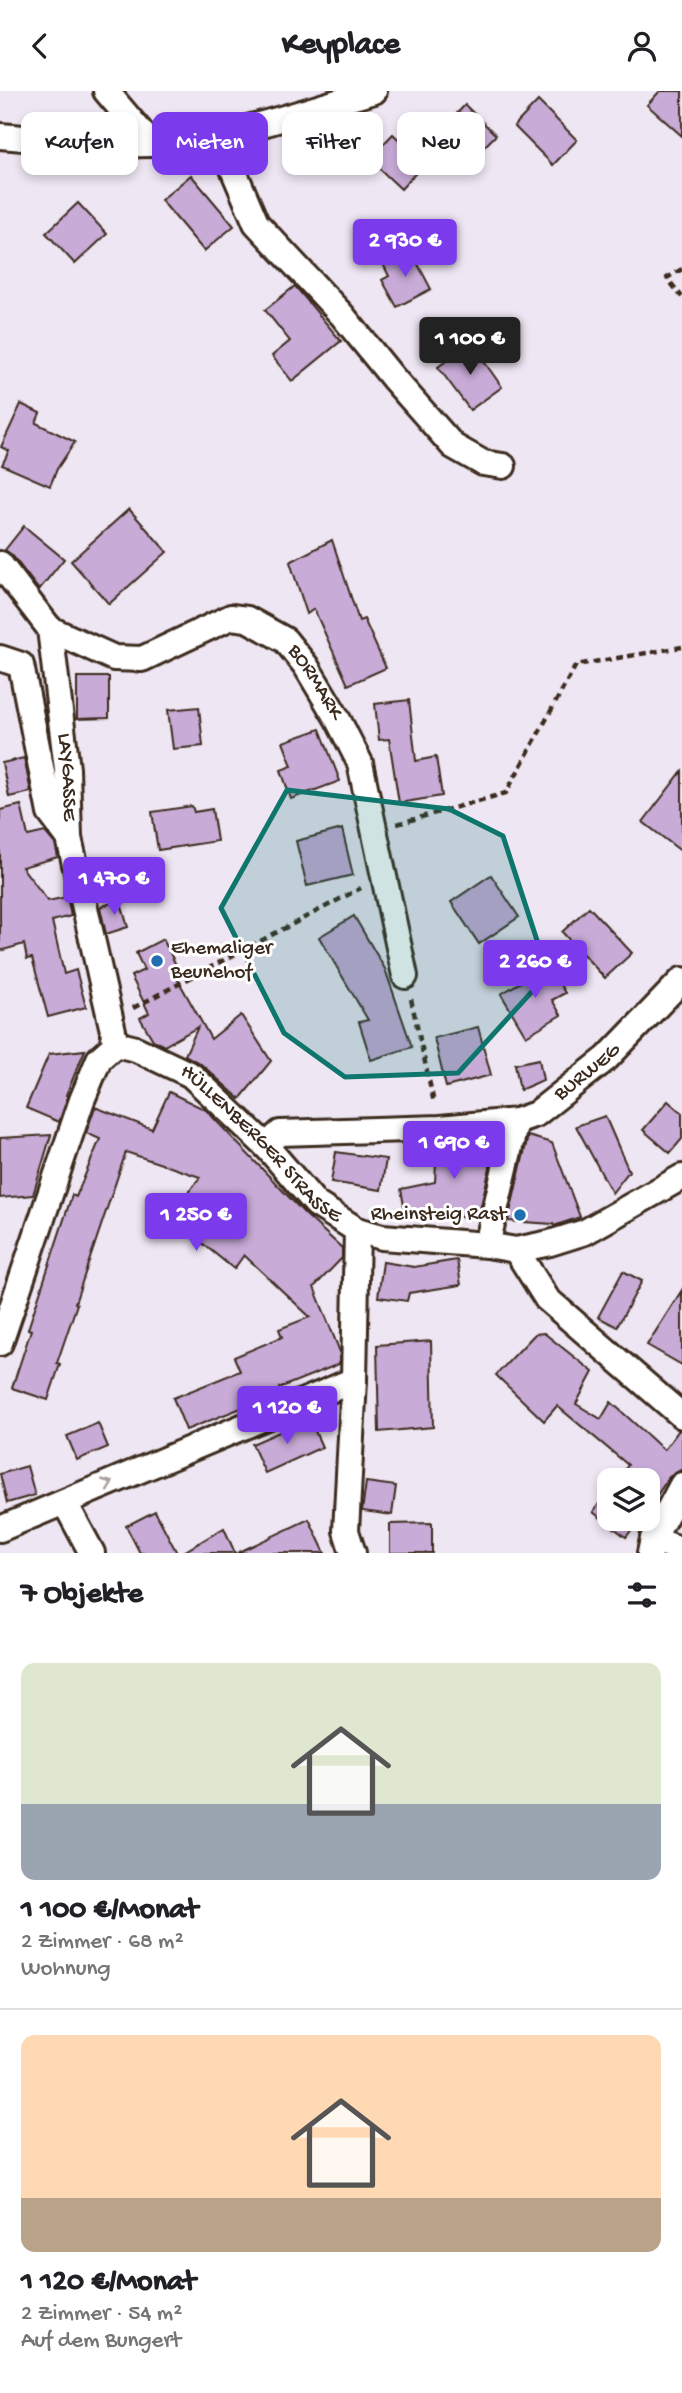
<!DOCTYPE html>
<html lang="de">
<head>
<meta charset="utf-8">
<style>
	body { margin:0; font-family:"Gochi Hand",sans-serif; background:#f2f2f2; color:#202124; height:100vh; display:flex; flex-direction:column; font-size:26px; white-space:nowrap }
	* { box-sizing:border-box; margin:0 }
	p { font-size:23px; color:#757577 }
	.icon { flex:none; width:38px; height:38px; fill:none; stroke:currentColor; stroke-width:2; stroke-linecap:round; stroke-linejoin:round }
	.map { position:relative; height:1462px; overflow:hidden }
	.details { display:flex; flex-direction:column; background:#fff; flex:1 }
	.details>* { flex:none }
	.top-card { position:absolute; left:21px; top:21px; width:640px; height:63px; display:flex; gap:14px }
	.tools { position:absolute; left:597px; top:1377px; display:grid; gap:14px }
	.tools a { display:grid; place-items:center; width:63px; height:63px; border-radius:14px; background:#fff; box-shadow:0 4px 10px #0003; font-size:35px }
	.price { position:absolute; translate:-50% -60px; padding:0 16px; border-radius:7px; background:#7c3aed; color:#fff; font-size:23px; line-height:46px; filter:drop-shadow(0 2px 4px #0008) }
	.price::after { content:''; position:absolute; left:50%; top:42px; width:21px; height:16px; margin-left:-10px; background:inherit; clip-path:polygon(0 0,100% 0,50% 100%) }
	.price.current { background:#222; color:#fff }
	ul { padding:0; list-style:none }
	li { display:grid; align-content:center; gap:14px; height:371px; padding:0 21px }
	li+li { border-top:2px solid #e0e0e0 }
	li span { display:grid; place-items:center; height:217px; border-radius:14px; color:#555 }
	li>.icon { margin-inline-start:auto }
	span .icon { width:126px; height:126px; fill:#fffc; stroke-width:1 }
	li b { font-size:30px }
	h2 { display:flex; justify-content:space-between; align-items:center; height:84px; padding:0 21px; font-size:30px }
	.pill { padding:0 24px; border-radius:14px; background:#fff; box-shadow:0 4px 10px #0003; font-size:24px; line-height:63px }
	.pill.current { background:#7c3aed; color:#fff }
	header { display:flex; justify-content:space-between; align-items:center; height:91px; padding:0 21px; background:#fff; font-size:32px; font-weight:800 }
	.map>svg:first-child { display:block }
</style>
</head>
<body>
<header><svg class="icon" aria-label="back" viewBox="0 0 24 24"><path d="M15 5l-7 7 7 7"/></svg>Keyplace<svg class="icon" aria-label="person" viewBox="0 0 24 24"><circle cx="12" cy="8" r="4"/><path d="M4 21q1-7 8-7t8 7"/></svg></header>
<div class="map">
<svg width="682" height="1462" viewBox="0 0 682 1462">
	<rect width="100%" height="100%" fill="#eee6f3"/>
	<filter id="ink" filterUnits="userSpaceOnUse"><feTurbulence type="fractalNoise" baseFrequency=".0143" numOctaves="2"/><feDisplacementMap in="SourceGraphic" scale="14" xChannelSelector="R" yChannelSelector="G"/><feConvolveMatrix kernelMatrix="1 2 1 2 8 2 1 2 1" color-interpolation-filters="sRGB"/></filter>
	<g filter="url(#ink)">
		<g fill="#c8abd7" stroke="#3b2a1e" stroke-width="2">
			<path d="M660 0H682V45L647 14Z"/>
			<path d="M538 10 577 49 553 74 514 35Z"/>
			<path d="M465 14 496 44 470 70 440 40Z"/>
			<path d="M393 43 424 73 401 98 369 68Z"/>
			<path d="M191 84 234 135 204 160 161 109Z"/>
			<path d="M78 112 107 143 75 173 46 142Z"/>
			<path d="M410 158 431 198 397 216 382 189 389 185 383 173Z"/>
			<path d="M295 195 341 250 292 290 272 265 290 250 265 219Z"/>
			<path d="M471 252 502 296 470 319 438 276Z"/>
			<path d="M21 313 40 322 36 332 75 351 57 378 50 395 2 374 9 360 1 356Z"/>
			<path d="M129 418 167 461 109 513 71 470Z"/>
			<path d="M24 435 64 468 39 499 12 464 5 459Z"/>
			<path d="M332 449 359 530 364 528 386 577 348 594 314 518 307 523 290 471Z"/>
			<path d="M77 586H109V627L77 628Z"/>
			<path d="M409 609 416 670 436 666 442 705 399 712 389 648 379 649 375 613Z"/>
			<path d="M199 616 203 655 173 658 168 619Z"/>
			<path d="M320 638 340 690 291 708 281 679 292 675 283 651Z"/>
			<path d="M24 667 31 701 9 706 2 672Z"/>
			<path d="M682 680V761L643 731Z"/>
			<path d="M21 714 28 745 45 741 55 753 58 766 22 776 48 810 67 806 71 825 52 830 64 883 76 879 86 916 48 926 32 867 27 868 24 853 0 860V719Z"/>
			<path d="M192 715 194 721 212 718 217 750 158 759 152 721Z"/>
			<path d="M342 738 353 784 307 795 296 750Z"/>
			<path d="M491 784 519 826 479 853 451 811Z"/>
			<path d="M120 809 128 836 106 843 100 816Z"/>
			<path d="M589 816 632 862 605 887 562 841Z"/>
			<path d="M354 825 385 878 412 956 371 969 359 931 368 929 319 846Z"/>
			<path d="M163 848 178 878 173 880 211 948 241 924 271 970 240 1008 201 973 185 964 198 936 164 955 153 949 140 927 149 922 131 885 144 879 136 862Z"/>
			<path d="M549 874 565 902 552 909 561 924 526 945 501 903Z"/>
			<path d="M478 936 491 984 446 996 434 947Z"/>
			<path d="M85 959 66 1004 68 1005 59 1031 26 1017 49 963Z"/>
			<path d="M539 968 543 989 520 999 515 973Z"/>
			<path d="M169 1001 206 1019 305 1123 342 1157V1167L314 1196 340 1261 339 1273 279 1297 281 1301 186 1339 173 1307 240 1280 234 1266 282 1246 279 1238 310 1226 244 1164 234 1178 170 1126 200 1086 126 1061 75 1212 77 1213 57 1272 60 1273 48 1309 12 1297 31 1239 28 1238 72 1104 76 1106 100 1048 86 1042 95 1016 152 1038Z"/>
			<path d="M668 1010 682 1022V1048L670 1062 643 1039Z"/>
			<path d="M605 1025 629 1080 612 1102 576 1035Z"/>
			<path d="M51 1044 33 1104 0 1107V1047Z"/>
			<path d="M528 1045 552 1052 580 1126 554 1135 553 1133 508 1130Z"/>
			<path d="M492 1047H497L478 1127 416 1124 406 1126 401 1098 435 1091 437 1052Z"/>
			<path d="M336 1061 386 1068 381 1099 331 1091Z"/>
			<path d="M457 1169 461 1194 409 1202 407 1210 378 1206 383 1171 414 1176Z"/>
			<path d="M623 1180 642 1190 617 1236 598 1226Z"/>
			<path d="M682 1199V1274L647 1254Z"/>
			<path d="M544 1242 593 1281 576 1313 601 1328 611 1311 664 1359 679 1339 682 1340V1378L669 1386 648 1418V1390H617L628 1374 557 1315 544 1330 496 1284 535 1243Z"/>
			<path d="M431 1250 433 1336 379 1341 377 1254Z"/>
			<path d="M302 1331H311L322 1356 265 1382 252 1353Z"/>
			<path d="M98 1332 108 1356 77 1369 67 1345Z"/>
			<path d="M27 1375 35 1404 7 1412 0 1383Z"/>
			<path d="M366 1391 396 1395 392 1424 362 1420Z"/>
			<path d="M609 1399V1428H640L626 1446 593 1421Z"/>
			<path d="M155 1420 177 1462H140L126 1435Z"/>
			<path d="M309 1428 325 1462H237Z"/>
			<path d="M432 1432V1462H390V1433Z"/>
			<path d="M224 1437 235 1462H182Z"/>
		</g>
		<g fill="none" stroke-linecap="round" stroke-linejoin="round">
			<defs>
				<g id="minor">
					<path d="M106 0 151 53"/>
					<path d="M218 43 256 132 342 224 393 287 453 355 483 372 503 375"/>
					<path d="M0 45C50 49 100 55 150 53 226 49 302 21 374 0"/>
					<path id="s1" d="M0 473 50 538 67 678 69 747 116 953"/>
					<path id="s2" d="M50 538 114 567 142 568 231 526 247 528 285 549 306 575 337 627 360 672 405 885"/>
					<path d="M0 567 21 574 50 722 69 747"/>
					<path id="s3" d="M116 953 136 958 191 984 266 1055 316 1113 357 1139 382 1146 487 1154 516 1159 550 1152 585 1141 682 1086"/>
					<path id="s4" d="M266 1055 280 1042 440 1037 516 1030 536 1023 607 967 682 889"/>
					<path d="M487 1154 516 1030"/>
					<path d="M516 1159 547 1208 682 1325"/>
					<path d="M0 1252 82 1009 99 968 116 953"/>
					<path d="M65 1412 92 1462"/>
					<path d="M0 1438 354 1289"/>
					<path d="M653 1448 682 1459"/>
					<path d="M353 1462 346 1440 354 1289 357 1139"/>
					<path d="M650 1462 653 1448 682 1394"/>
				</g>
			</defs>
			<use href="#minor" stroke="#3b2a1e" stroke-width="30"/>
			<g stroke="#3b2a1e" stroke-width="4.5" stroke-dasharray="7 5" stroke-linecap="butt">
				<path d="M682 178 667 187 682 206"/>
				<path d="M397 733 506 702 576 574 682 556"/>
				<path d="M411 908 434 1012"/>
				<path d="M133 917 361 797"/>
			</g>
			<use href="#minor" stroke="#fff" stroke-width="24"/>
		</g>
		<defs><path id="oneway-chevron" d="M-2-3.5L2.5 0L-2 3.5" fill="none" stroke-width="1.6" stroke-linecap="round" stroke-linejoin="round" transform="scale(1.75)"/></defs>
		<use stroke="#a79f9a" href="#oneway-chevron" transform="translate(108 1393) rotate(-23)"/>
	</g>
	<path fill="#0f766e" fill-opacity="0.2" stroke="#0f766e" stroke-width="5" stroke-linejoin="round" d="M287 699 449 718 503 745 548 883 458 982 345 986 284 942 221 817Z"/>
	<g fill="#1f6fb2" stroke="#fff" stroke-width="2.5">
		<circle cx="157" cy="870" r="7"/>
		<circle cx="520" cy="1124" r="7"/>
	</g>
	<g text-anchor="middle" dominant-baseline="central" stroke-width="6" stroke-linejoin="round" paint-order="stroke">
		<g font-size="21" fill="#3b2a1e" stroke="#fff">
			<text stroke="none"><textPath href="#s2" startOffset="308">BORMARK</textPath></text>
			<text stroke="none"><textPath href="#s1" startOffset="231">LAYGASSE</textPath></text>
			<text stroke="none"><textPath href="#s4" startOffset="343">BURWEG</textPath></text>
			<text stroke="none"><textPath href="#s3" startOffset="180">HÜLLENBERGER STRASSE</textPath></text>
		</g>
		<g font-size="21" fill="#3b2a1e" stroke="#fff" text-anchor="start">
			<text x="171" y="858">Ehemaliger<tspan x="171" dy="24">Beunehof</tspan></text>
			<text x="506" y="1124" text-anchor="end">Rheinsteig Rast</text>
		</g>
	</g>
</svg>
<div class="tools">
<a><svg class="icon" aria-label="layers" viewBox="0 0 24 24"><path d="M12 4l9 5-9 5-9-5zM3 14l9 5 9-5"/></svg></a>
</div>
<b class="price" style="left:405px;top:188px">2 930 €</b>
<b class="price current" style="left:470px;top:286px">1 100 €</b>
<b class="price" style="left:114px;top:826px">1 470 €</b>
<b class="price" style="left:535px;top:909px">2 260 €</b>
<b class="price" style="left:454px;top:1090px">1 690 €</b>
<b class="price" style="left:196px;top:1162px">1 250 €</b>
<b class="price" style="left:287px;top:1355px">1 120 €</b>
<div class="top-card">
<a class="pill">Kaufen</a>
<a class="pill current">Mieten</a>
<a class="pill">Filter</a>
<a class="pill">Neu</a>
</div>
</div>
<section class="details">
<h2>7 Objekte<svg class="icon" aria-label="filters" viewBox="0 0 24 24"><path d="M4 7h16M4 17h16"/><circle cx="9" cy="7" r="2"/><circle cx="15" cy="17" r="2"/></svg></h2>
<ul>
<li><span style="background:linear-gradient(#dfe7d0 65%,#9aa5b1 0)"><svg class="icon" aria-label="home" viewBox="0 0 24 24"><path d="M3 11l9-7 9 7M6 9v11h12V9"/></svg></span><div><b>1 100 €/Monat</b><p>2 Zimmer · 68 m²</p><p>Wohnung</p></div></li>
<li><span style="background:linear-gradient(#ffd9b3 75%,#b9a48a 0)"><svg class="icon" aria-label="home" viewBox="0 0 24 24"><path d="M3 11l9-7 9 7M6 9v11h12V9"/></svg></span><div><b>1 120 €/Monat</b><p>2 Zimmer · 54 m²</p><p>Auf dem Bungert</p></div></li>
</ul>
</section>
</body>
</html>
